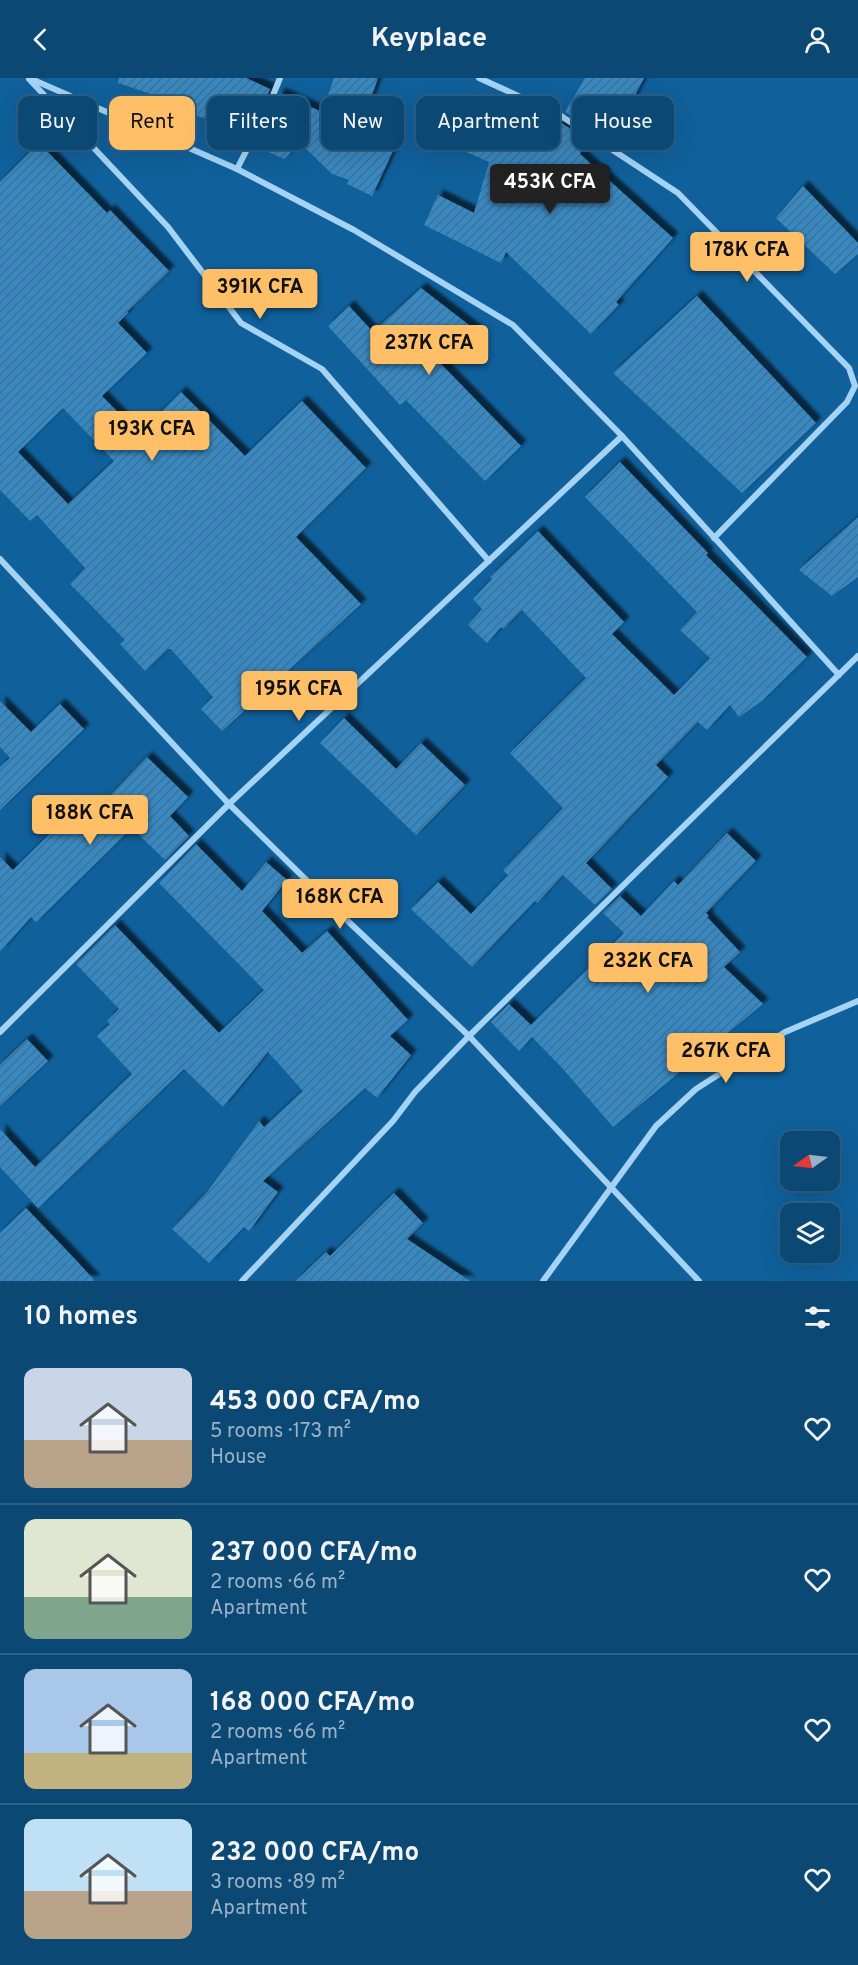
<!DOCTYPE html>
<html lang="en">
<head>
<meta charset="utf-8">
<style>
	body { margin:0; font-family:Overpass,sans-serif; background:#154f79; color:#f1f3f6; height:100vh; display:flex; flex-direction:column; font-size:22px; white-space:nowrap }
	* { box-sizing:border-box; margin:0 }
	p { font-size:20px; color:#9ab2c5 }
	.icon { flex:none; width:33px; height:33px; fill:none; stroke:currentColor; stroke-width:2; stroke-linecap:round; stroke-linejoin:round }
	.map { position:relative; height:1203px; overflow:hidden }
	.drawer { display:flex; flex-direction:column; background:#0c4874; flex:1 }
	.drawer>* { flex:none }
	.hud { position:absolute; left:18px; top:18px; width:822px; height:54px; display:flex; gap:12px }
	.needle { width:39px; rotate:256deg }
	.tools { position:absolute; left:780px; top:1053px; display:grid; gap:12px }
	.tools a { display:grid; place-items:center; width:60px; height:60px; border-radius:12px; background:#0c4874; box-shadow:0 6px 24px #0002,0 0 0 2px #2c6086; font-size:30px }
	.price { position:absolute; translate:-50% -51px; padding:0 14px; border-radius:6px; background:#ffbf67; color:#111; font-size:20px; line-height:39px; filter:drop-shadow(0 2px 3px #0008) }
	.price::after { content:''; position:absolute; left:50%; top:36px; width:18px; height:14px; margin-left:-9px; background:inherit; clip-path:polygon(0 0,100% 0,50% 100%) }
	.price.on { background:#222; color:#fff }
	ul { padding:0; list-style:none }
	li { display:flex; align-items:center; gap:18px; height:150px; padding:0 24px }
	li+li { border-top:2px solid #2c6086 }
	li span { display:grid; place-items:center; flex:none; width:168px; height:120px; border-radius:12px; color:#555 }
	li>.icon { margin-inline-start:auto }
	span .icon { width:72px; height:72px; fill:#fffc; stroke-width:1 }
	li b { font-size:26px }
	h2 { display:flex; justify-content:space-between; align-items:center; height:72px; padding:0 24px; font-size:26px }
	.pill { padding:0 21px; border-radius:12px; background:#0c4874; box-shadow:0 6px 24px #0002,0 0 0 2px #2c6086; font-size:21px; line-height:54px }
	.pill.on { background:#ffbf67; color:#111 }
	header { display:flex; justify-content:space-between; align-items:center; height:78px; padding:0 24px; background:#0c4874; font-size:27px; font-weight:700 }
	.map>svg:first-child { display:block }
</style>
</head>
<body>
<header><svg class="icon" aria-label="back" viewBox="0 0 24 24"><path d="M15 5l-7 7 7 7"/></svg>Keyplace<svg class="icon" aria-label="person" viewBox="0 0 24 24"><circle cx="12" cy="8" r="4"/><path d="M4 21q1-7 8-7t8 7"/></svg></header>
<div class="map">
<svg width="858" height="1203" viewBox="0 0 858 1203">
	<defs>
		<pattern id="building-hatch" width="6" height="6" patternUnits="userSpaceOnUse" patternTransform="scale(1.5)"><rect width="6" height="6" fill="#3989c2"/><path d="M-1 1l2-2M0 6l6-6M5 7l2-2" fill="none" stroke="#417193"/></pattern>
		<filter id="shadow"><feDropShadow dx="5.5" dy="-5.5" stdDeviation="1.5" flood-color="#0009"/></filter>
	</defs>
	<rect width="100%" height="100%" fill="#10609b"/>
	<g fill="url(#building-hatch)" fill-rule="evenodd" filter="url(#shadow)">
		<path d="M119 0H246L270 11 250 54 184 34 187 28 118 5Z"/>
		<path d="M334 0H378L358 57 393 73 372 118 347 106 349 102 332 96 300 65 284 81 260 70 265 58 260 57 280 15 322 34Z"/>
		<path d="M585 0H644L619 48 597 37 591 51 565 34Z"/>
		<path d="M468 22 551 59 560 44 586 61 580 76 673 160 616 224 619 227 591 256 506 174 501 185 424 147 438 117 474 135 489 84 448 66Z"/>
		<path d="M39 65 107 135 110 132 169 193 127 234 128 235 118 245 147 275 102 318 139 356 181 314 245 378 302 323 366 390 296 459 361 526 222 653 201 631 213 619 171 571H168L145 593 120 566 125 562 70 506 85 490 37 437 30 443 0 412V104ZM63 330 114 383 68 426 18 374Z"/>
		<path d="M803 108 858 165V176L835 196 776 140Z"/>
		<path d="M421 210 478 254 439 284 521 368 485 403 406 322 400 327 328 248 349 228 373 254Z"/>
		<path d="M697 218 816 345 742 415 613 295Z"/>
		<path d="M620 384 708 475 706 477 807 579 762 623 739 639 730 627 707 652 698 644 656 687 668 699 586 785 612 811 595 827 563 797 537 825 535 823 472 889 411 831 438 804 471 836 508 797 503 792 563 730 510 675 586 600 522 532 503 551 501 549 487 565 468 547 482 531 473 521 492 501 490 499 538 453 624 544 612 556 674 617 710 580 680 552 697 534 585 419Z"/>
		<path d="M858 439V499L832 518 799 492Z"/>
		<path d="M0 623 31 654 60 626 84 651 0 732V689L10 680 0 669Z"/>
		<path d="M344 640 396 691 421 665 465 707 416 757 320 665Z"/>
		<path d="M147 679 188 719 170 738 189 758 165 782 132 750 36 844 31 839 0 874V779L13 792 68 738 79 750Z"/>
		<path d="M727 755 756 783 706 835 709 838 707 839 740 874 724 889 763 926 613 1049 563 991 532 959 519 973 491 944 509 926 531 947 624 855 603 835 620 818 641 838 674 803 678 807Z"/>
		<path d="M196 766 242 813 266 784 287 802 262 833 302 875 327 853 408 942 390 958 411 977 377 1020 365 1010 263 1103 278 1114 249 1153 244 1149 209 1185 172 1151 207 1114 259 1043 264 1049 303 1013 268 974 223 1029 184 991 38 1130 0 1089V1051L35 1089 132 996 97 958 110 946 107 943 119 931 76 886 115 847 219 955 264 912 159 805Z"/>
		<path d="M27 961 48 983 0 1028V987Z"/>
		<path d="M394 1115 423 1145 407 1161 470 1203H296L326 1174 330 1178Z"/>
		<path d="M26 1130 73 1179 95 1203H0V1155Z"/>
	</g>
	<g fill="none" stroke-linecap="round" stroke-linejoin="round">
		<g stroke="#a4d3f5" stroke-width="6">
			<path d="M29 0 237 91 354 152 513 247 622 358 839 597"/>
			<path d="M479 0 558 36 678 115 849 290 855 308 847 324 714 460"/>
			<path d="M29 1 168 149 241 245 322 291 489 483"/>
			<path d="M237 91 267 32 280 0"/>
			<path d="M0 481 229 726 351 846 469 958 699 1203"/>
			<path d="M0 954 229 726 622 358"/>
			<path d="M242 1203 393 1043 415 1014 469 958 858 578"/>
			<path d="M543 1203 656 1048 696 1011 785 954 858 923"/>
		</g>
	</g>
</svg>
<div class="tools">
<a><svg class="needle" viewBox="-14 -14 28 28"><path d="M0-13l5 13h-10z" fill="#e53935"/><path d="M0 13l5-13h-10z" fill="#9ab2c5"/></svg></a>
<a><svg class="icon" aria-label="layers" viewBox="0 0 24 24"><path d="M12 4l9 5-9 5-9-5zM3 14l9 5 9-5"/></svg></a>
</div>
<b class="price on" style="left:550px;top:137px">453K CFA</b>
<b class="price" style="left:747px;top:205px">178K CFA</b>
<b class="price" style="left:260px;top:242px">391K CFA</b>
<b class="price" style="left:429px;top:298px">237K CFA</b>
<b class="price" style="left:152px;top:384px">193K CFA</b>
<b class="price" style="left:299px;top:644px">195K CFA</b>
<b class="price" style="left:90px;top:768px">188K CFA</b>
<b class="price" style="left:340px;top:852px">168K CFA</b>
<b class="price" style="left:648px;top:916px">232K CFA</b>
<b class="price" style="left:726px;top:1006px">267K CFA</b>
<div class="hud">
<a class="pill">Buy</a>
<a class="pill on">Rent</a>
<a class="pill">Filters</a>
<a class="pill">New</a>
<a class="pill">Apartment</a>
<a class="pill">House</a>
</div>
</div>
<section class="drawer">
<h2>10 homes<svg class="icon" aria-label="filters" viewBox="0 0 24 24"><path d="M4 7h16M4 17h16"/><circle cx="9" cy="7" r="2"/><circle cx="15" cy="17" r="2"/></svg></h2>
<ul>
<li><span style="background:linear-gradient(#c9d6e8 60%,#b9a48a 0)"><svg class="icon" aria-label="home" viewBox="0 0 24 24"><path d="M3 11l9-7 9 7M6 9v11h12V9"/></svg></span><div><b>453 000 CFA/mo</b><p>5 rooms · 173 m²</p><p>House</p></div><svg class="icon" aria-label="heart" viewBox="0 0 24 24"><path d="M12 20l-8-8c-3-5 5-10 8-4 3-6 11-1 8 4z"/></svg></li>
<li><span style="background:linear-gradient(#dfe7d0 65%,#7fa58c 0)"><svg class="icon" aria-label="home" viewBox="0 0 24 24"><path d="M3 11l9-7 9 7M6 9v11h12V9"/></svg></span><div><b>237 000 CFA/mo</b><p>2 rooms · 66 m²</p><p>Apartment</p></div><svg class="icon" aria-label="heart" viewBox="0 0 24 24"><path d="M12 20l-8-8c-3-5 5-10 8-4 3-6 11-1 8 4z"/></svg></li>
<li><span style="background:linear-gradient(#a9c7e8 70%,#c2b280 0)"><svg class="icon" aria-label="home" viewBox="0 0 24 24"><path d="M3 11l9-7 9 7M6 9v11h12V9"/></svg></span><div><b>168 000 CFA/mo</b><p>2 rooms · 66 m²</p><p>Apartment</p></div><svg class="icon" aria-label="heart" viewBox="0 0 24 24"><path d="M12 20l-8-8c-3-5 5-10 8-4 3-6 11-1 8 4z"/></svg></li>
<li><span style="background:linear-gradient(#bfe0f5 60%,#b9a48a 0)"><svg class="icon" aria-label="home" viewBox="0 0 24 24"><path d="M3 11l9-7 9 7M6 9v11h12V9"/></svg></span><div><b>232 000 CFA/mo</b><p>3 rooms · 89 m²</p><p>Apartment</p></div><svg class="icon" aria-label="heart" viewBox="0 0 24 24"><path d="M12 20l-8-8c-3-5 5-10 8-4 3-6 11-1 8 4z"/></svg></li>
</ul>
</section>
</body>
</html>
